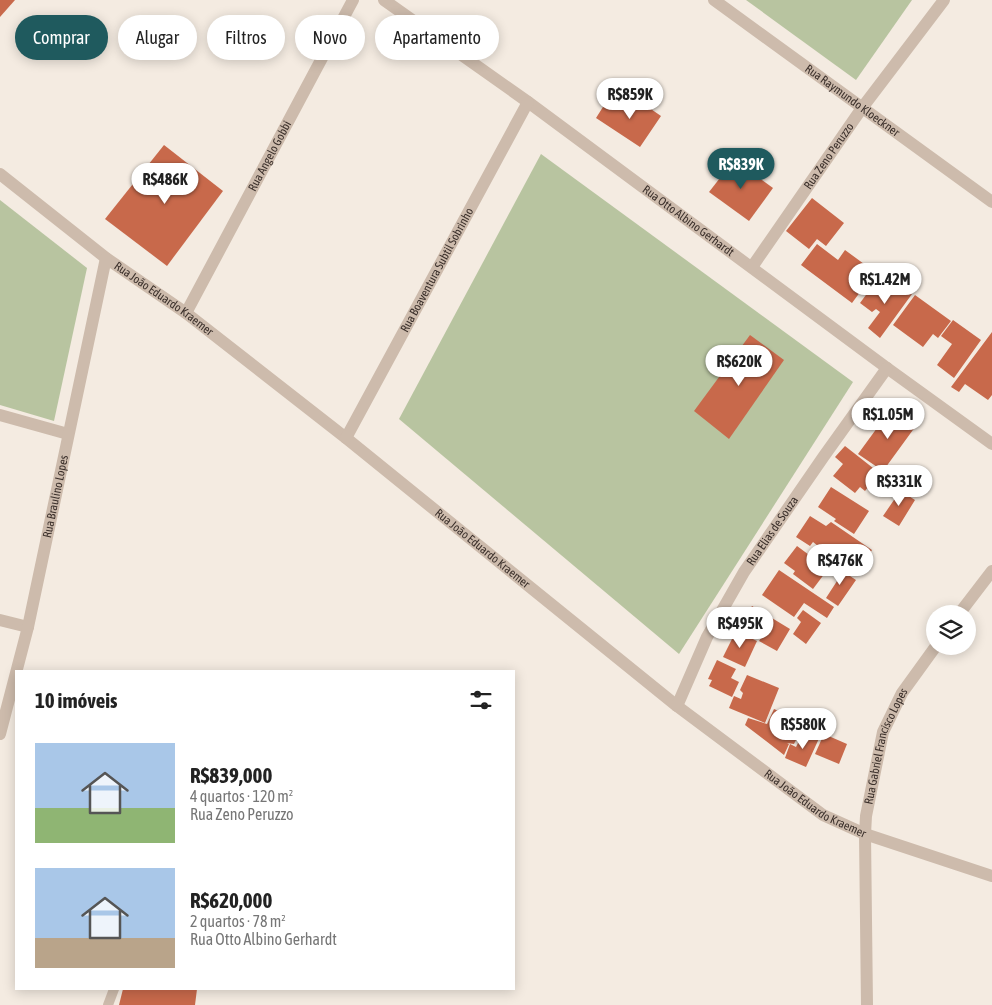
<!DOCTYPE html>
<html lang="pt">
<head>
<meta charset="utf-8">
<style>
	body { margin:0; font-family:"Asap Condensed",sans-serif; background:#f2f2f2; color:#222; height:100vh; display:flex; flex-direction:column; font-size:19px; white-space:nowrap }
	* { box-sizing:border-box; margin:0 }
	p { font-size:16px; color:#767676 }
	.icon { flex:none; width:28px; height:28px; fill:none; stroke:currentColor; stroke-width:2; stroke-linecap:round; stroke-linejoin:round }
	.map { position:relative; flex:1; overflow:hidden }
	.drawer { position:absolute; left:15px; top:670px; width:500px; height:320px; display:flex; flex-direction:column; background:#fff; border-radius:0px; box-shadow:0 2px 12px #0003 }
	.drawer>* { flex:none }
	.guide { position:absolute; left:15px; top:15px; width:500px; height:45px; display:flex; gap:10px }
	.tools { position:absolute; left:926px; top:605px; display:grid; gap:10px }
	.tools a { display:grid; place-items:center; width:50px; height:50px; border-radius:50%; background:#fff; box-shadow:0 2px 12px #0003; font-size:25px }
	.price { position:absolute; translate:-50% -42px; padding:0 11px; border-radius:18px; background:#fff; color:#222; font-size:16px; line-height:32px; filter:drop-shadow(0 1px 2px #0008) }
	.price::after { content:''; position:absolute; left:50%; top:30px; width:15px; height:11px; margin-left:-8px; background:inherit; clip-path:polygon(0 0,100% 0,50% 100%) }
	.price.active { background:#1f5a5e; color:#fff }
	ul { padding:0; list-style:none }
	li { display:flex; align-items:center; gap:15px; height:125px; padding:0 20px }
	li span { display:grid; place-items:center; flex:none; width:140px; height:100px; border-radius:0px; color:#555 }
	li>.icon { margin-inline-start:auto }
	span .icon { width:60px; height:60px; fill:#fffc; stroke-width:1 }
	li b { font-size:21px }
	h2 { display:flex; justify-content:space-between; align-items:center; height:60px; padding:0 20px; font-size:21px }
	.tag { padding:0 18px; border-radius:22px; background:#fff; box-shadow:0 2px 12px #0003; font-size:18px; line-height:45px }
	.tag.active { background:#1f5a5e; color:#fff }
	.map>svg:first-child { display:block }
</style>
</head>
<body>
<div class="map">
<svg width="992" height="1005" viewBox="0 0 992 1005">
	<rect width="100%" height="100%" fill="#f4ebe1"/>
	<g fill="#b8c4a0">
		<path d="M746 0H912L856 80Z"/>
		<path d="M541 154 853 382 679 654 399 419Z"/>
		<path d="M0 200 87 268 54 421 0 405Z"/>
	</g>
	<g fill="#c8694b">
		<path d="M0 0H15L0 17Z"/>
		<path d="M632 96 661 116 640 147 596 118 608 99 624 109Z"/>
		<path d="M164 145 223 191 167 266 105 219Z"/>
		<path d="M734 160 773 188 749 221 709 192Z"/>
		<path d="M812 198 844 223 826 246 817 239 809 249 786 231Z"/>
		<path d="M817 244 838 260 845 250 875 272 852 303 801 265Z"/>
		<path d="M877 280 888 289 894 281 912 294 880 338 868 328 880 312 876 309 872 312 860 303Z"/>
		<path d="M915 295 951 321 938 338 933 334 923 347 893 325Z"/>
		<path d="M953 320 981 340 954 378 937 365 952 344 941 336Z"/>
		<path d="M992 332V395L988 400 965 384 959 392 951 387Z"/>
		<path d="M750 335 784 360 729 439 694 411Z"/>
		<path d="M888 413 900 421 905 413 918 423 883 471 858 454Z"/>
		<path d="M845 446 887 479 879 489 871 483 865 491 860 487 855 493 833 476 843 464 835 457Z"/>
		<path d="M893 486 915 500 899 526 883 516 896 497 889 492Z"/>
		<path d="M831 487 869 511 854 534 834 521 836 519 818 507Z"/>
		<path d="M810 516 826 526 831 522 872 550 865 561 843 546 833 562 815 550 818 546 813 542 810 546 796 537Z"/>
		<path d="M797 546 828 569 813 589 793 574 795 571 784 563Z"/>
		<path d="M835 566 856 580 838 606 826 598 839 578 831 572Z"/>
		<path d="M779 570 834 607 827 618 804 603 794 617 762 595Z"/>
		<path d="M752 606 790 629 777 651 759 641 765 632 744 620Z"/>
		<path d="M803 610 821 623 806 644 793 634 801 622 797 618Z"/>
		<path d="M736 631 757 641 745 667 723 657Z"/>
		<path d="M717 660 736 669 731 678 739 682 732 697 709 686 712 680 708 679Z"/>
		<path d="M747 675 779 688 765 723 729 708 734 696 741 699 743 693 740 690Z"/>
		<path d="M774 709 809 724 802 742 796 740 794 744 787 743 789 744 784 755 766 741 745 725 748 718 767 724Z"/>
		<path d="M811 730 821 734 806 767 785 758 790 744 796 747 798 743 804 746Z"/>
		<path d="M824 734 847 744 839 764 815 754Z"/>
		<path d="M123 989H197L195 1005H119Z"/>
	</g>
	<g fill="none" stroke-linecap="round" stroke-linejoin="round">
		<path stroke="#cdbbac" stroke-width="10" d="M108 1005 114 989"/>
		<g stroke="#cdbbac" stroke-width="12">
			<path id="s1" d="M384 0 528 102 887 368 992 444"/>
			<path id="s2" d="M714 0 992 202"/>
			<path id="s3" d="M0 174 106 258 186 313 346 438 677 706 823 815 865 834 992 876"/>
			<path id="s4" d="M752 267 862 108 944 0"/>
			<path id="s5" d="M186 313 353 0"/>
			<path d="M0 415 68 434"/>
			<path id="s6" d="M346 438 528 102"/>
			<path d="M959 614 992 571"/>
			<path d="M0 620 28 627"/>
			<path id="s7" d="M677 706 707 637 744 572 824 456 887 368"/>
			<path id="s8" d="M0 734 28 627 106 258"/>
			<path id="s9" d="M867 1005 865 834 866 816 883 732 902 693 936 646"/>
		</g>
	</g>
	<g text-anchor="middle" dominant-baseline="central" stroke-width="5" stroke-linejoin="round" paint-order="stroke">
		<g font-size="12" fill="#3b302b" stroke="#fbf5ee">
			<text stroke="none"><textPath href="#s2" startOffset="171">Rua Raymundo Kloeckner</textPath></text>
			<text stroke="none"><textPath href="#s4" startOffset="135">Rua Zeno Peruzzo</textPath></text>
			<text stroke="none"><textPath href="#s5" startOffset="178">Rua Angelo Gobbi</textPath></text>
			<text stroke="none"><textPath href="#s1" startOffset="376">Rua Otto Albino Gerhardt</textPath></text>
			<text stroke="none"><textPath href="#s6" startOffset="191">Rua Boaventura Subtil Sobrinho</textPath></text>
			<text stroke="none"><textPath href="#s3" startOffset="206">Rua João Eduardo Kraemer</textPath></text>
			<text stroke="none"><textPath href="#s8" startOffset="244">Rua Braulino Lopes</textPath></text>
			<text stroke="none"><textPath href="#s7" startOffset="200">Rua Elias de Souza</textPath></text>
			<text stroke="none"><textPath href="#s3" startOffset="611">Rua João Eduardo Kraemer</textPath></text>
			<text stroke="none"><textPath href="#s9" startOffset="262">Rua Gabriel Francisco Lopes</textPath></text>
			<text stroke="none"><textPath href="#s3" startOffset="1031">Rua João Eduardo Kraemer</textPath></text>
		</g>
	</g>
</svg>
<div class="tools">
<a><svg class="icon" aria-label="layers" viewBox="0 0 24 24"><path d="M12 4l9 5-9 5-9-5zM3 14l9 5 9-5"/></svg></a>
</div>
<b class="price" style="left:630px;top:120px">R$859K</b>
<b class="price active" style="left:741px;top:190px">R$839K</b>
<b class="price" style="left:165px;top:205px">R$486K</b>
<b class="price" style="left:885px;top:305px">R$1.42M</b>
<b class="price" style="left:739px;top:387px">R$620K</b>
<b class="price" style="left:888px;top:440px">R$1.05M</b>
<b class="price" style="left:899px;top:507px">R$331K</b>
<b class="price" style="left:840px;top:586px">R$476K</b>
<b class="price" style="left:740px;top:649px">R$495K</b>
<b class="price" style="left:803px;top:750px">R$580K</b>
<div class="guide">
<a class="tag active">Comprar</a>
<a class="tag">Alugar</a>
<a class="tag">Filtros</a>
<a class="tag">Novo</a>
<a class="tag">Apartamento</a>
</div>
<section class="drawer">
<h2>10 imóveis<svg class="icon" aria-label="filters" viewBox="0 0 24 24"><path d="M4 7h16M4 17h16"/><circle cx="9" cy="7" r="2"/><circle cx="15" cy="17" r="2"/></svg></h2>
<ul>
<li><span style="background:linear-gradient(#a9c7e8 65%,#8fb573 0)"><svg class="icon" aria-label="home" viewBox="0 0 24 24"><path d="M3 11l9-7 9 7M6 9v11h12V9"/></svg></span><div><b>R$839,000</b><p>4 quartos · 120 m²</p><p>Rua Zeno Peruzzo</p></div></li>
<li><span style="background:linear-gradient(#a9c7e8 70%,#b9a48a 0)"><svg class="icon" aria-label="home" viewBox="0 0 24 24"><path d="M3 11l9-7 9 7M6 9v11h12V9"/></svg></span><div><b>R$620,000</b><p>2 quartos · 78 m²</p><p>Rua Otto Albino Gerhardt</p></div></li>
</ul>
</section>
</div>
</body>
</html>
